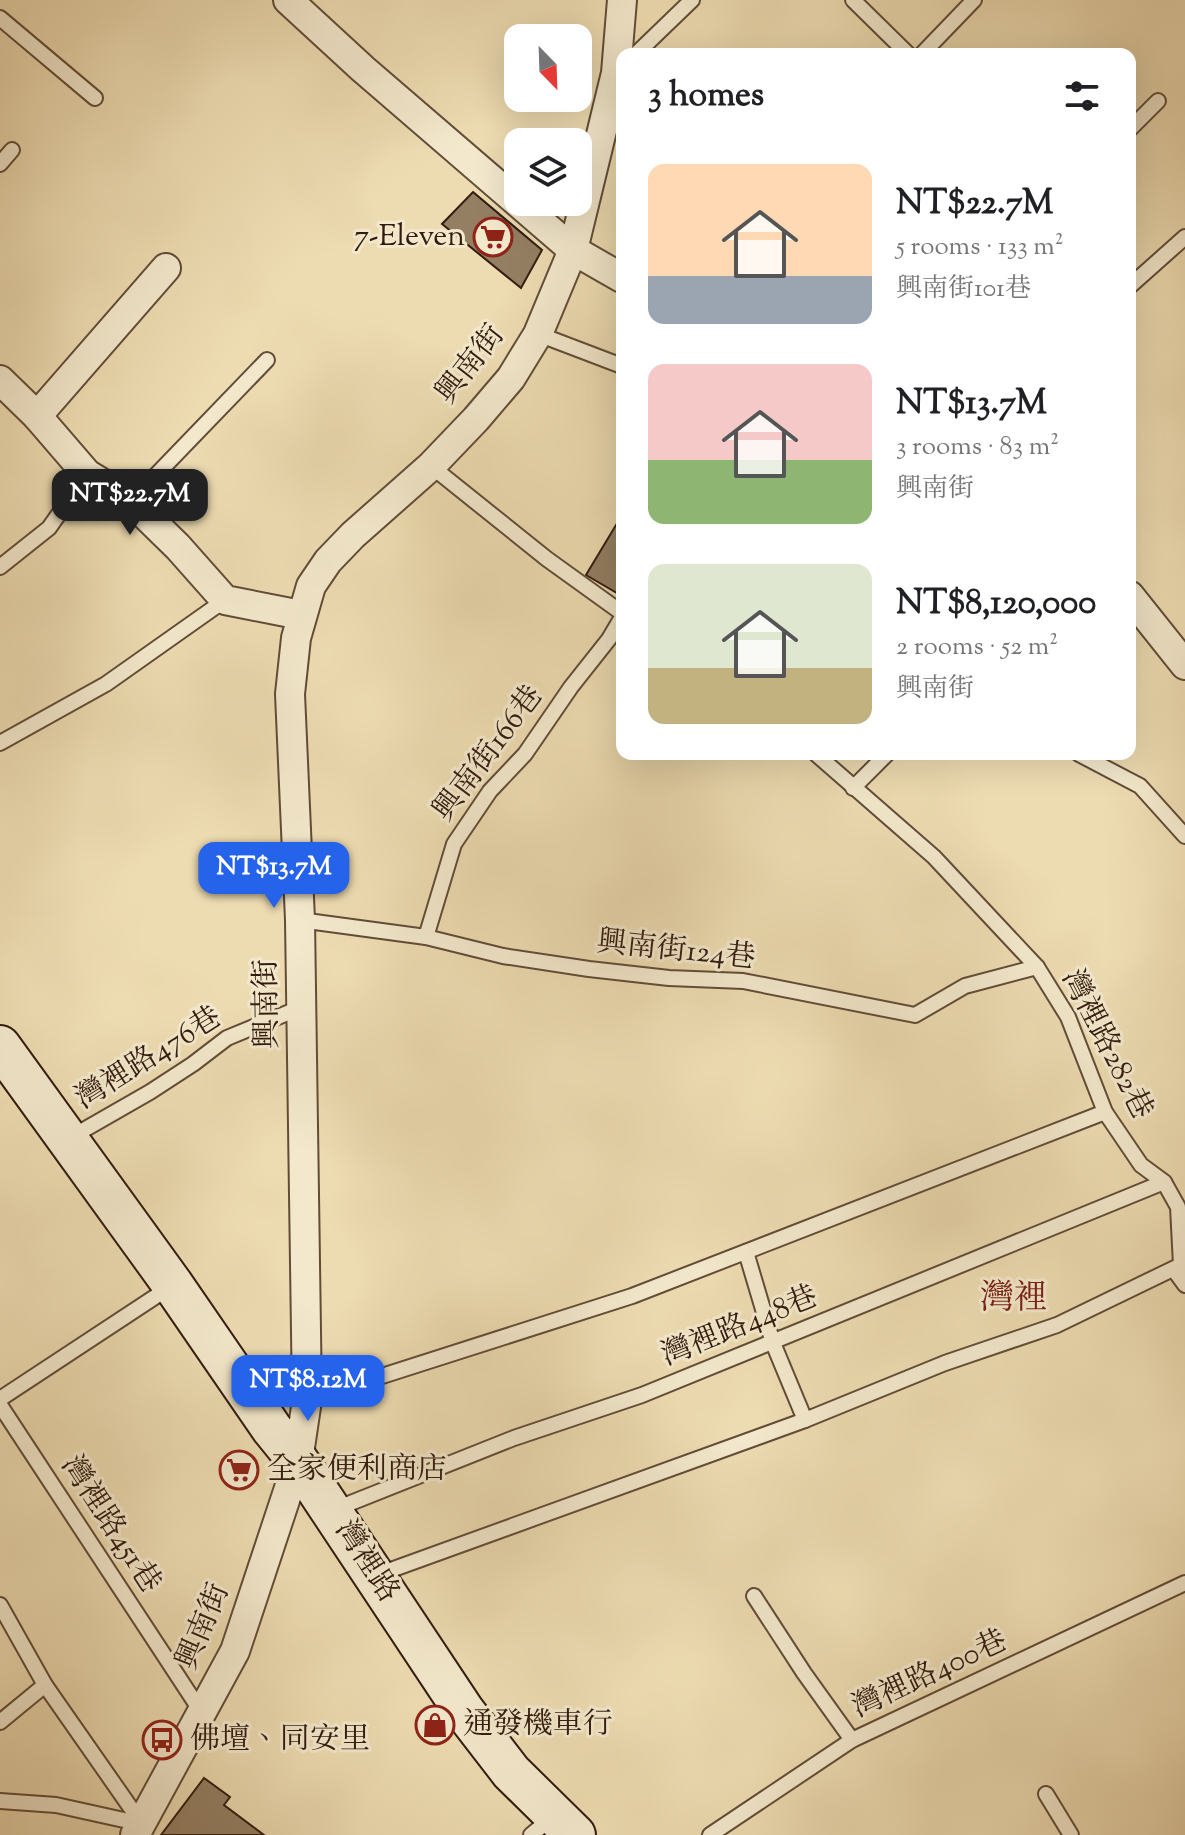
<!DOCTYPE html>
<html lang="en">
<head>
<meta charset="utf-8">
<style>
	body { margin:0; font-family:"Sorts Mill Goudy","Noto Serif TC",serif; background:#f6f6f6; color:#202124; height:100vh; display:flex; flex-direction:column; font-size:30px; white-space:nowrap }
	* { box-sizing:border-box; margin:0 }
	p { font-size:26px; color:#757577 }
	.icon { flex:none; width:44px; height:44px; fill:none; stroke:currentColor; stroke-width:2; stroke-linecap:round; stroke-linejoin:round }
	.map { position:relative; flex:1; overflow:hidden }
	.panel { position:absolute; left:616px; top:48px; width:520px; height:712px; display:flex; flex-direction:column; background:#fff; border-radius:16px; box-shadow:0 8px 32px #0002 }
	.panel>* { flex:none }
	.needle { width:52px; rotate:157deg }
	.controls { position:absolute; left:504px; top:24px; display:grid; gap:16px }
	.controls a { display:grid; place-items:center; width:88px; height:88px; border-radius:16px; background:#fff; box-shadow:0 8px 32px #0002; font-size:40px }
	.price { position:absolute; translate:-50% -68px; padding:0 18px; border-radius:16px; background:#2563eb; color:#fff; font-size:26px; line-height:52px; filter:drop-shadow(0 2px 4px #0008) }
	.price::after { content:''; position:absolute; left:50%; top:48px; width:24px; height:18px; margin-left:-12px; background:inherit; clip-path:polygon(0 0,100% 0,50% 100%) }
	.price.active { background:#222; color:#fff }
	ul { padding:0; list-style:none }
	li { display:flex; align-items:center; gap:24px; height:200px; padding:0 32px }
	li span { display:grid; place-items:center; flex:none; width:224px; height:160px; border-radius:16px; color:#555 }
	li>.icon { margin-inline-start:auto }
	span .icon { width:96px; height:96px; fill:#fffc; stroke-width:1 }
	li b { font-size:34px }
	h2 { display:flex; justify-content:space-between; align-items:center; height:96px; padding:0 32px; font-size:34px }
	.map>svg:first-child { display:block }
</style>
</head>
<body>
<div class="map">
<svg width="1185" height="1835" viewBox="0 0 1185 1835">
	<rect width="100%" height="100%" fill="#eddbb1"/>
	<filter id="stains"><feTurbulence type="fractalNoise" baseFrequency=".0025" numOctaves="4"/><feColorMatrix values="0 0 0 0 .2 0 0 0 0 .09 0 0 0 0 .02 0 0 0 .5 -.17"/></filter>
	<radialGradient id="worn" r=".72"><stop offset=".6" stop-color="#630" stop-opacity="0"/><stop offset="1" stop-color="#630" stop-opacity=".3"/></radialGradient>
	<g fill="#947f63" stroke="#331c0f" stroke-width="2">
		<path d="M473 192 542 250 521 288 442 224Z"/>
		<path d="M622 515V596L586 575Z"/>
		<path d="M204 1778 230 1797 224 1805 264 1835H161Z"/>
	</g>
	<g fill="none" stroke-linecap="round" stroke-linejoin="round">
		<defs>
			<g id="lane">
				<path d="M853 0 908 54"/>
				<path d="M0 18 95 98"/>
				<path d="M636 54 692 0"/>
				<path d="M922 54 974 0"/>
				<path d="M1130 129 1158 101"/>
				<path d="M0 164 12 150"/>
				<path d="M1130 286 1185 237"/>
				<path d="M538 334 622 366"/>
				<path d="M431 466 547 559 622 613"/>
				<path d="M131 501 267 360"/>
				<path d="M0 567 49 528 87 474"/>
				<path d="M0 743 106 684 225 600"/>
				<path d="M816 754 934 857 1037 967 1068 1017 1105 1112 1141 1165 1164 1182 1178 1207 1181 1265 1177 1274 1185 1285"/>
				<path d="M1079 754 1140 786 1185 836"/>
				<path d="M853 788 887 754"/>
				<path d="M300 920 426 937 503 956 589 969 669 978 743 981 915 1015 965 986 1037 967"/>
				<path d="M426 937 454 844 490 791 525 754 571 687 609 639 622 617"/>
				<path d="M68 1139 150 1092 193 1064 227 1038 302 1007"/>
				<path d="M0 1399 170 1287"/>
				<path d="M307 1400 632 1296 1105 1112"/>
				<path d="M0 1405 202 1713"/>
				<path d="M805 1420 945 1363 1057 1325 1181 1265"/>
				<path d="M333 1510 514 1438 642 1395 1164 1182"/>
				<path d="M377 1575 805 1420 773 1343 746 1252"/>
				<path d="M754 1596 804 1673 852 1740"/>
				<path d="M0 1605 45 1685 0 1722"/>
				<path d="M45 1685 142 1824"/>
				<path d="M1046 1794 1071 1835"/>
				<path d="M0 1801 56 1805 142 1824"/>
				<path d="M531 1835 554 1816"/>
				<path d="M710 1835 852 1740 1185 1583"/>
			</g>
			<g id="street">
				<path d="M288 0 363 69 573 250 622 278"/>
				<path d="M0 380 37 416 87 474 131 501 178 547 225 600 301 615"/>
				<path d="M37 416 166 268"/>
				<path d="M1130 596 1185 665"/>
				<path d="M135 1835 235 1651 298 1461 307 1400 300 920 290 694 296 638 311 586 328 561 353 535 431 466 476 419 511 378 538 334 573 250 616 73 622 0"/>
			</g>
			<path id="secondary" d="M0 1046 173 1285 272 1429 298 1461 464 1711 511 1772 575 1835"/>
		</defs>
		<use href="#lane" stroke="#624c38" stroke-width="18"/>
		<use href="#street" stroke="#624c38" stroke-width="32"/>
		<use href="#secondary" stroke="#331c0f" stroke-width="44"/>
		<use href="#lane" stroke="#f3e8cc" stroke-width="14"/>
		<use href="#street" stroke="#f3e8cc" stroke-width="28"/>
		<use href="#secondary" stroke="#f3e8cc" stroke-width="40"/>
	</g>
	<defs>
		<symbol id="supermarket-ring" viewBox="-11 -11 22 22"><circle r="9.5" fill="#f3e8cc" stroke="#8f2418" stroke-width="1.5"/><path d="M-6-5.5h2.5l.6 2H6L4.5 2H-2.5L-4.4-4H-6ZM-1.5 3.2a1.3 1.3 0 1 0 .1 0ZM3 3.2a1.3 1.3 0 1 0 .1 0Z" fill="#8f2418"/></symbol>
		<symbol id="shop-ring" viewBox="-11 -11 22 22"><circle r="9.5" fill="#f3e8cc" stroke="#8f2418" stroke-width="1.5"/><path d="M-5-2.5h2.3a2.7 3.5 0 0 1 5.4 0H5L5.5 6h-11ZM-1.5-2.5h3a1.5 2.3 0 0 0-3 0Z" fill="#8f2418"/></symbol>
		<symbol id="bus-ring" viewBox="-11 -11 22 22"><circle r="9.5" fill="#f3e8cc" stroke="#8f2418" stroke-width="1.5"/><path d="M-5-6H5V4H4V6H2V4H-2V6H-4V4H-5ZM-3.5-4V0h7V-4ZM-3.5 1.2v1.5H-2V1.2ZM2 1.2v1.5H3.5V1.2Z" fill="#8f2418"/></symbol>
	</defs>
	<g fill-rule="evenodd">
		<use href="#supermarket-ring" x="471" y="215" width="44" height="44"/>
		<use href="#supermarket-ring" x="217" y="1448" width="44" height="44"/>
		<use href="#shop-ring" x="413" y="1703" width="44" height="44"/>
		<use href="#bus-ring" x="140" y="1718" width="44" height="44"/>
	</g>
	<g text-anchor="middle" dominant-baseline="central" stroke-width="6" stroke-linejoin="round" paint-order="stroke">
		<g font-size="30" fill="#331c0f" stroke="#f3e8cc" text-anchor="start">
			<text x="465" y="237" text-anchor="end">7-Eleven</text>
			<text x="267" y="1470">全家便利商店</text>
			<text x="463" y="1725">通發機車行</text>
			<text x="190" y="1740">佛壇、同安里</text>
		</g>
		<g font-size="30" fill="#331c0f" stroke="#f3e8cc">
			<text transform="translate(471 365) rotate(-52)">興南街</text>
			<text transform="translate(489 754) rotate(-53)">興南街166巷</text>
			<text transform="translate(676 951) rotate(6)">興南街124巷</text>
			<text transform="translate(268 1004) rotate(-91)">興南街</text>
			<text transform="translate(1106 1045) rotate(63)">灣裡路282巷</text>
			<text transform="translate(149 1059) rotate(-32)">灣裡路476巷</text>
			<text transform="translate(740 1327) rotate(-22)">灣裡路448巷</text>
			<text transform="translate(110 1525) rotate(57)">灣裡路451巷</text>
			<text transform="translate(366 1562) rotate(57)">灣裡路</text>
			<text transform="translate(204 1627) rotate(-67)">興南街</text>
			<text transform="translate(930 1675) rotate(-25)">灣裡路400巷</text>
		</g>
		<g font-size="34" fill="#7a1f14" stroke="#f3e8cc">
			<text x="1014" y="1299">灣裡</text>
		</g>
	</g>
	<rect width="100%" height="100%" filter="url(#stains)"/>
	<rect width="100%" height="100%" fill="url(#worn)"/>
</svg>
<div class="controls">
<a><svg class="needle" viewBox="-14 -14 28 28"><path d="M0-13l5 13h-10z" fill="#e53935"/><path d="M0 13l5-13h-10z" fill="#757577"/></svg></a>
<a><svg class="icon" aria-label="layers" viewBox="0 0 24 24"><path d="M12 4l9 5-9 5-9-5zM3 14l9 5 9-5"/></svg></a>
</div>
<b class="price active" style="left:130px;top:537px">NT$22.7M</b>
<b class="price" style="left:274px;top:910px">NT$13.7M</b>
<b class="price" style="left:308px;top:1423px">NT$8.12M</b>
<section class="panel">
<h2>3 homes<svg class="icon" aria-label="filters" viewBox="0 0 24 24"><path d="M4 7h16M4 17h16"/><circle cx="9" cy="7" r="2"/><circle cx="15" cy="17" r="2"/></svg></h2>
<ul>
<li><span style="background:linear-gradient(#ffd9b3 70%,#9aa5b1 0)"><svg class="icon" aria-label="home" viewBox="0 0 24 24"><path d="M3 11l9-7 9 7M6 9v11h12V9"/></svg></span><div><b>NT$22.7M</b><p>5 rooms · 133 m²</p><p>興南街101巷</p></div></li>
<li><span style="background:linear-gradient(#f6c9c9 60%,#8fb573 0)"><svg class="icon" aria-label="home" viewBox="0 0 24 24"><path d="M3 11l9-7 9 7M6 9v11h12V9"/></svg></span><div><b>NT$13.7M</b><p>3 rooms · 83 m²</p><p>興南街</p></div></li>
<li><span style="background:linear-gradient(#dfe7d0 65%,#c2b280 0)"><svg class="icon" aria-label="home" viewBox="0 0 24 24"><path d="M3 11l9-7 9 7M6 9v11h12V9"/></svg></span><div><b>NT$8,120,000</b><p>2 rooms · 52 m²</p><p>興南街</p></div></li>
</ul>
</section>
</div>
</body>
</html>
